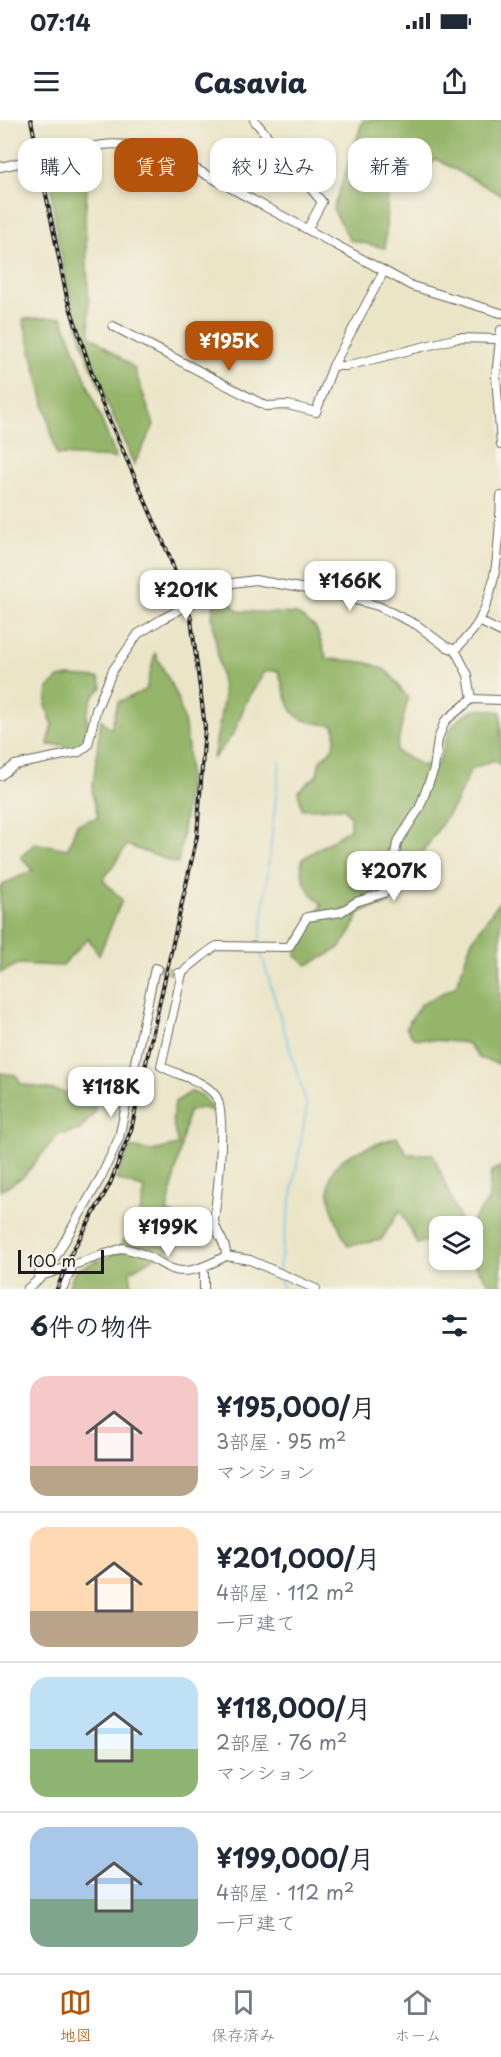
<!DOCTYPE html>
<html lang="ja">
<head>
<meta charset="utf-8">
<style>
	body { margin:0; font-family:"Playpen Sans","Klee One",sans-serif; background:#f2f2f3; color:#1f2937; height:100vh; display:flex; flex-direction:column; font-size:22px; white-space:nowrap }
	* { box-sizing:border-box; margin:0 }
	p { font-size:20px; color:#747a83 }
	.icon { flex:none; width:33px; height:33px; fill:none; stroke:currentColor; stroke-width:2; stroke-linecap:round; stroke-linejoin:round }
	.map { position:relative; height:1169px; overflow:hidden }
	.sheet { display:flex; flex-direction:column; background:#fff; flex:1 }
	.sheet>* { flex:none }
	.top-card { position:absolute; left:18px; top:18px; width:465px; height:54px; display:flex; gap:12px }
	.controls { position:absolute; left:429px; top:1096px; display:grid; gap:12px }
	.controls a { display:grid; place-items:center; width:54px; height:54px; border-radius:12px; background:#fff; box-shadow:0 3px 9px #0003; font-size:30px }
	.scale { position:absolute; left:18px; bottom:15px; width:86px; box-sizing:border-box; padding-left:6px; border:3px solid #1c1c1c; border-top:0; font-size:16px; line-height:21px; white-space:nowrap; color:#1c1c1c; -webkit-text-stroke:4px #f7f3e8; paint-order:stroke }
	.price { position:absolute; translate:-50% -51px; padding:0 14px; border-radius:12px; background:#fff; color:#222; font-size:20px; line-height:39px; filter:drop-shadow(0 2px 3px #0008) }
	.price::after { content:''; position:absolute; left:50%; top:36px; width:18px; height:14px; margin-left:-9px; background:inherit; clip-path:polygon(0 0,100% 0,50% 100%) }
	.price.active { background:#b45309; color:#fff }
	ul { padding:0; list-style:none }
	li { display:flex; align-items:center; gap:18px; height:150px; padding:0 30px }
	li+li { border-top:2px solid #e0e1e3 }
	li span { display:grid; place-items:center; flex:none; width:168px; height:120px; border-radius:18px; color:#555 }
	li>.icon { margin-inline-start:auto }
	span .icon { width:72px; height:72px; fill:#fffc; stroke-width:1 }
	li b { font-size:26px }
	h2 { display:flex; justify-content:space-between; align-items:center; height:72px; padding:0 30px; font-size:26px }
	.pill { padding:0 21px; border-radius:18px; background:#fff; box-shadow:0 3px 9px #0003; font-size:21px; line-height:54px }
	.pill.active { background:#b45309; color:#fff }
	.status { display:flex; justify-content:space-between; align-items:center; height:42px; padding:0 30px; background:#fff; direction:ltr }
	.status svg { height:16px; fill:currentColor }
	header { display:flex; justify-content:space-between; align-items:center; height:78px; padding:0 30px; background:#fff; font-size:27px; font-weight:800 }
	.menu { display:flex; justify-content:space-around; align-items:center; height:84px; border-top:2px solid #e0e1e3; background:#fff; font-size:16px; color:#747a83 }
	.menu a { display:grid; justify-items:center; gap:3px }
	.menu .active { color:#b45309 }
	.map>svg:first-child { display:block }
</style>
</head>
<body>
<div class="status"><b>07:14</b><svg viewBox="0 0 49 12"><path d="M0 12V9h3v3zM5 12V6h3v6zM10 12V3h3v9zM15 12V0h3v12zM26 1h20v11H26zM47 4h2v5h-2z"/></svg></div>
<header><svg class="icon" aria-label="menu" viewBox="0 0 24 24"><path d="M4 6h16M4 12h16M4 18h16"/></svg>Casavia<svg class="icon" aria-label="share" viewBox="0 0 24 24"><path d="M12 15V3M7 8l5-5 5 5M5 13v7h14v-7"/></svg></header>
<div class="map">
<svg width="501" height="1169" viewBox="0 0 501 1169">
	<rect width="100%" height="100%" fill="#f7f3e8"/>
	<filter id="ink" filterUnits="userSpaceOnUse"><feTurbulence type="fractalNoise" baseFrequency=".0167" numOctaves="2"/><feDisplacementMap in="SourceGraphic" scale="12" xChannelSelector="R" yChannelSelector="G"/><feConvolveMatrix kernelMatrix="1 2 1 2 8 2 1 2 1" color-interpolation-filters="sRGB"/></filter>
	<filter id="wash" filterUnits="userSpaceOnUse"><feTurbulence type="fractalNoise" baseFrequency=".008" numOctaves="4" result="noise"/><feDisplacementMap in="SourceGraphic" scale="24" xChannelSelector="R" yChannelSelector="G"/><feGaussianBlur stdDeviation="1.35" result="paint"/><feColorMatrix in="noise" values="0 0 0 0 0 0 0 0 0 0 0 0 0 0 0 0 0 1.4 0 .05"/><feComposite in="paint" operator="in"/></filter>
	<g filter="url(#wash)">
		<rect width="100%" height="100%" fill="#ebe5c8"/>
		<g fill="#95b66a" stroke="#586943" stroke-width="1.5">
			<path d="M363 0H501V75L436 39 413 64 388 73 385 128 350 120 333 89Z"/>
			<path d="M54 49 88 57 85 96 90 215 134 248 154 305 134 345C119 308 101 272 87 236 76 205 43 74 54 49Z"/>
			<path d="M62 197 116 338 57 335 23 199Z"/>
			<path d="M225 476 238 491 297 494 316 508 327 539C349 541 380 539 394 559 399 566 401 571 408 577L396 631 421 645H438C444 622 450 596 477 590 484 588 494 591 501 592V645L494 640 471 649 455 684 388 784 360 792C346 826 341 830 307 845L296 836 297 820 322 785C308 772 299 758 302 739L350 709V696L344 688 302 689 298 671 317 655 320 640C334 629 338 623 334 605 285 603 292 590 278 551H265L246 582 234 613 213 639 224 576 212 496 214 481Z"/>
			<path d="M155 533C163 550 174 566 179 583 197 637 186 690 178 744L127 725 103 760 122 780 99 835 88 818 62 846 18 844 0 853V766L33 750 21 737 35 723 68 729 77 704 98 697 92 673 101 599 111 609 118 582 146 570Z"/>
			<path d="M69 556 99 558 102 567 92 578 87 594V622L76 630 63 625H48L52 603 46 586 48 568 59 558Z"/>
			<path d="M499 782H501L499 944 479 938 467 923 413 918 406 907 421 884 456 866 471 822Z"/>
			<path d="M0 953 16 955 21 964 96 978 94 993 80 1010 58 1015 23 1057 0 1071Z"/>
			<path d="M191 972 202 975 214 991 201 988 188 992 167 1092 201 1111 130 1151 132 1169H68L75 1150 114 1134 139 1099 145 1069 116 1059 130 1027 152 1031 178 1025 172 1000 175 982Z"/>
			<path d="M397 1017 407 1034H433L463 1107H440L439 1117 417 1124 400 1090 381 1120 348 1126C337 1103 315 1063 341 1041 352 1031 383 1022 397 1017Z"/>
			<path d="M501 1046V1169H494L473 1143 476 1122 473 1121 472 1107H467L488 1081 491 1052Z"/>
		</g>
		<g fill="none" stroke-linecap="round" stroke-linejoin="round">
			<g stroke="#69c2e7" stroke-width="1.5">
				<path d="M260 822 280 641"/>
				<path d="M260 830 307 986 279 1149"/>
				<path d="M279 1157 283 1169"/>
			</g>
		</g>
	</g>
	<g filter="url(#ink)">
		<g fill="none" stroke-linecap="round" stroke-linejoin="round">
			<path stroke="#c2bda6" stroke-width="8" stroke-dasharray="8 4" stroke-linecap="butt" d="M158 849 176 854"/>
			<defs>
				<g id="minor">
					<path d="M254 0 322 82 308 108"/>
					<path d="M49 36C98 25 114 18 164 32L412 166 501 193"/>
					<path d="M0 47 32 40"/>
					<path d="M113 206 266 286 288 285 316 292 333 246 384 151"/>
					<path d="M501 210 496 256 501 325"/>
					<path d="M333 246H346L458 218 499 219"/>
					<path d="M198 480 233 463 255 460 329 473 378 486 417 505 445 526 455 530 468 555 472 579"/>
					<path d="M479 501 501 512"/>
					<path d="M455 530C463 521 474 511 479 501 499 463 499 417 501 376"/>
					<path d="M0 656 15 645 79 632 88 625 96 590 113 550 138 514 162 499"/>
					<path d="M179 853H182L161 946C178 956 202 959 215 975 228 990 217 1077 214 1100 215 1113 227 1122 226 1136"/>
					<path d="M182 853C186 849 213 827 217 826L289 827 307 797 341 792 356 782 384 773 389 767 397 723 419 689 434 649 438 619 445 601 472 579 501 580"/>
					<path d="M38 1158 40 1151 55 1138 101 1057 119 1018 155 848 158 849"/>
					<path d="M27 1169 44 1155 123 1128C175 1139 164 1169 226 1136L250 1140 316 1169"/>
					<path d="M62 1169 71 1151 70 1146"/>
					<path d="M204 1169V1153"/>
				</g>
			</defs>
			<use href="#minor" stroke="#646258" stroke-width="10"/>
			<use href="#minor" stroke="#fff" stroke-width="8"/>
			<defs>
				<path id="rail" d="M31 0 67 178 101 281 169 435 191 499 205 607 197 716 131 1010 110 1064 72 1132 57 1169"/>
			</defs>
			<use href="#rail" stroke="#1c1c1c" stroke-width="4"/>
			<use href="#rail" stroke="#f7f3e8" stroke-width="1.5" stroke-dasharray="4.5" stroke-linecap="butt"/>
			<defs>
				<g id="minor-bridge">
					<path d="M32 40 49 36"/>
					<path d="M162 499 198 480"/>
				</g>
			</defs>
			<use href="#minor-bridge" stroke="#646258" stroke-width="10" stroke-linecap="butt"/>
			<use href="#minor-bridge" stroke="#fff" stroke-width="8"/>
		</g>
	</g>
</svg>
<div class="controls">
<a><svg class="icon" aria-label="layers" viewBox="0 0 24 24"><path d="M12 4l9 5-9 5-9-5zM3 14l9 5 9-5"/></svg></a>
</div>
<div class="scale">100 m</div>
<b class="price active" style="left:229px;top:252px">¥195K</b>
<b class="price" style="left:350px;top:492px">¥166K</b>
<b class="price" style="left:186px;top:501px">¥201K</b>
<b class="price" style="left:394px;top:782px">¥207K</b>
<b class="price" style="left:111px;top:998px">¥118K</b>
<b class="price" style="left:168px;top:1138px">¥199K</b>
<div class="top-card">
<a class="pill">購入</a>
<a class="pill active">賃貸</a>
<a class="pill">絞り込み</a>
<a class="pill">新着</a>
</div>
</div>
<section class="sheet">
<h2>6件の物件<svg class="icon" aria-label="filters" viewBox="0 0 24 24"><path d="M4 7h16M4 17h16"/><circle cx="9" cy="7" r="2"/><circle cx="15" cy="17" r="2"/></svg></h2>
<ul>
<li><span style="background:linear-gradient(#f6c9c9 75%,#b9a48a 0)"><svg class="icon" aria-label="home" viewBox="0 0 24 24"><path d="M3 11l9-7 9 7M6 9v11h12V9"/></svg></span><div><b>¥195,000/月</b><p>3部屋 · 95 m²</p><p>マンション</p></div></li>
<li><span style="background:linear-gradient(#ffd9b3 70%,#b9a48a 0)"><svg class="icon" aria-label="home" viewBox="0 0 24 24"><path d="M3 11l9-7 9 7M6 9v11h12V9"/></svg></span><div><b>¥201,000/月</b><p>4部屋 · 112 m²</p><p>一戸建て</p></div></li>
<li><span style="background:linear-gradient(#bfe0f5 60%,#8fb573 0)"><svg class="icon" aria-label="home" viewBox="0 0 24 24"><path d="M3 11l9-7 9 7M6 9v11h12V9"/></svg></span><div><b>¥118,000/月</b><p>2部屋 · 76 m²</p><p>マンション</p></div></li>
<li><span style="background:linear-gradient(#a9c7e8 60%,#7fa58c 0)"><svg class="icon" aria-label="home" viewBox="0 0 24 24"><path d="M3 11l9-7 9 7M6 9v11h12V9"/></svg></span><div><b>¥199,000/月</b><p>4部屋 · 112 m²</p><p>一戸建て</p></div></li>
</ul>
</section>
<nav class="menu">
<a class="active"><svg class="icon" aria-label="map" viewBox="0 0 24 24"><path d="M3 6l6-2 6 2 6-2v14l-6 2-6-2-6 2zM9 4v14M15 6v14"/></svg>地図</a>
<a><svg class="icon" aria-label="saved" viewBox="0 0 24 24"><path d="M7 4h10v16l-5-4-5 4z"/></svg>保存済み</a>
<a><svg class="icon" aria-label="home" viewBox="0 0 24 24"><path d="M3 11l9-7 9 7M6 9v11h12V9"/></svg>ホーム</a>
</nav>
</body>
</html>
